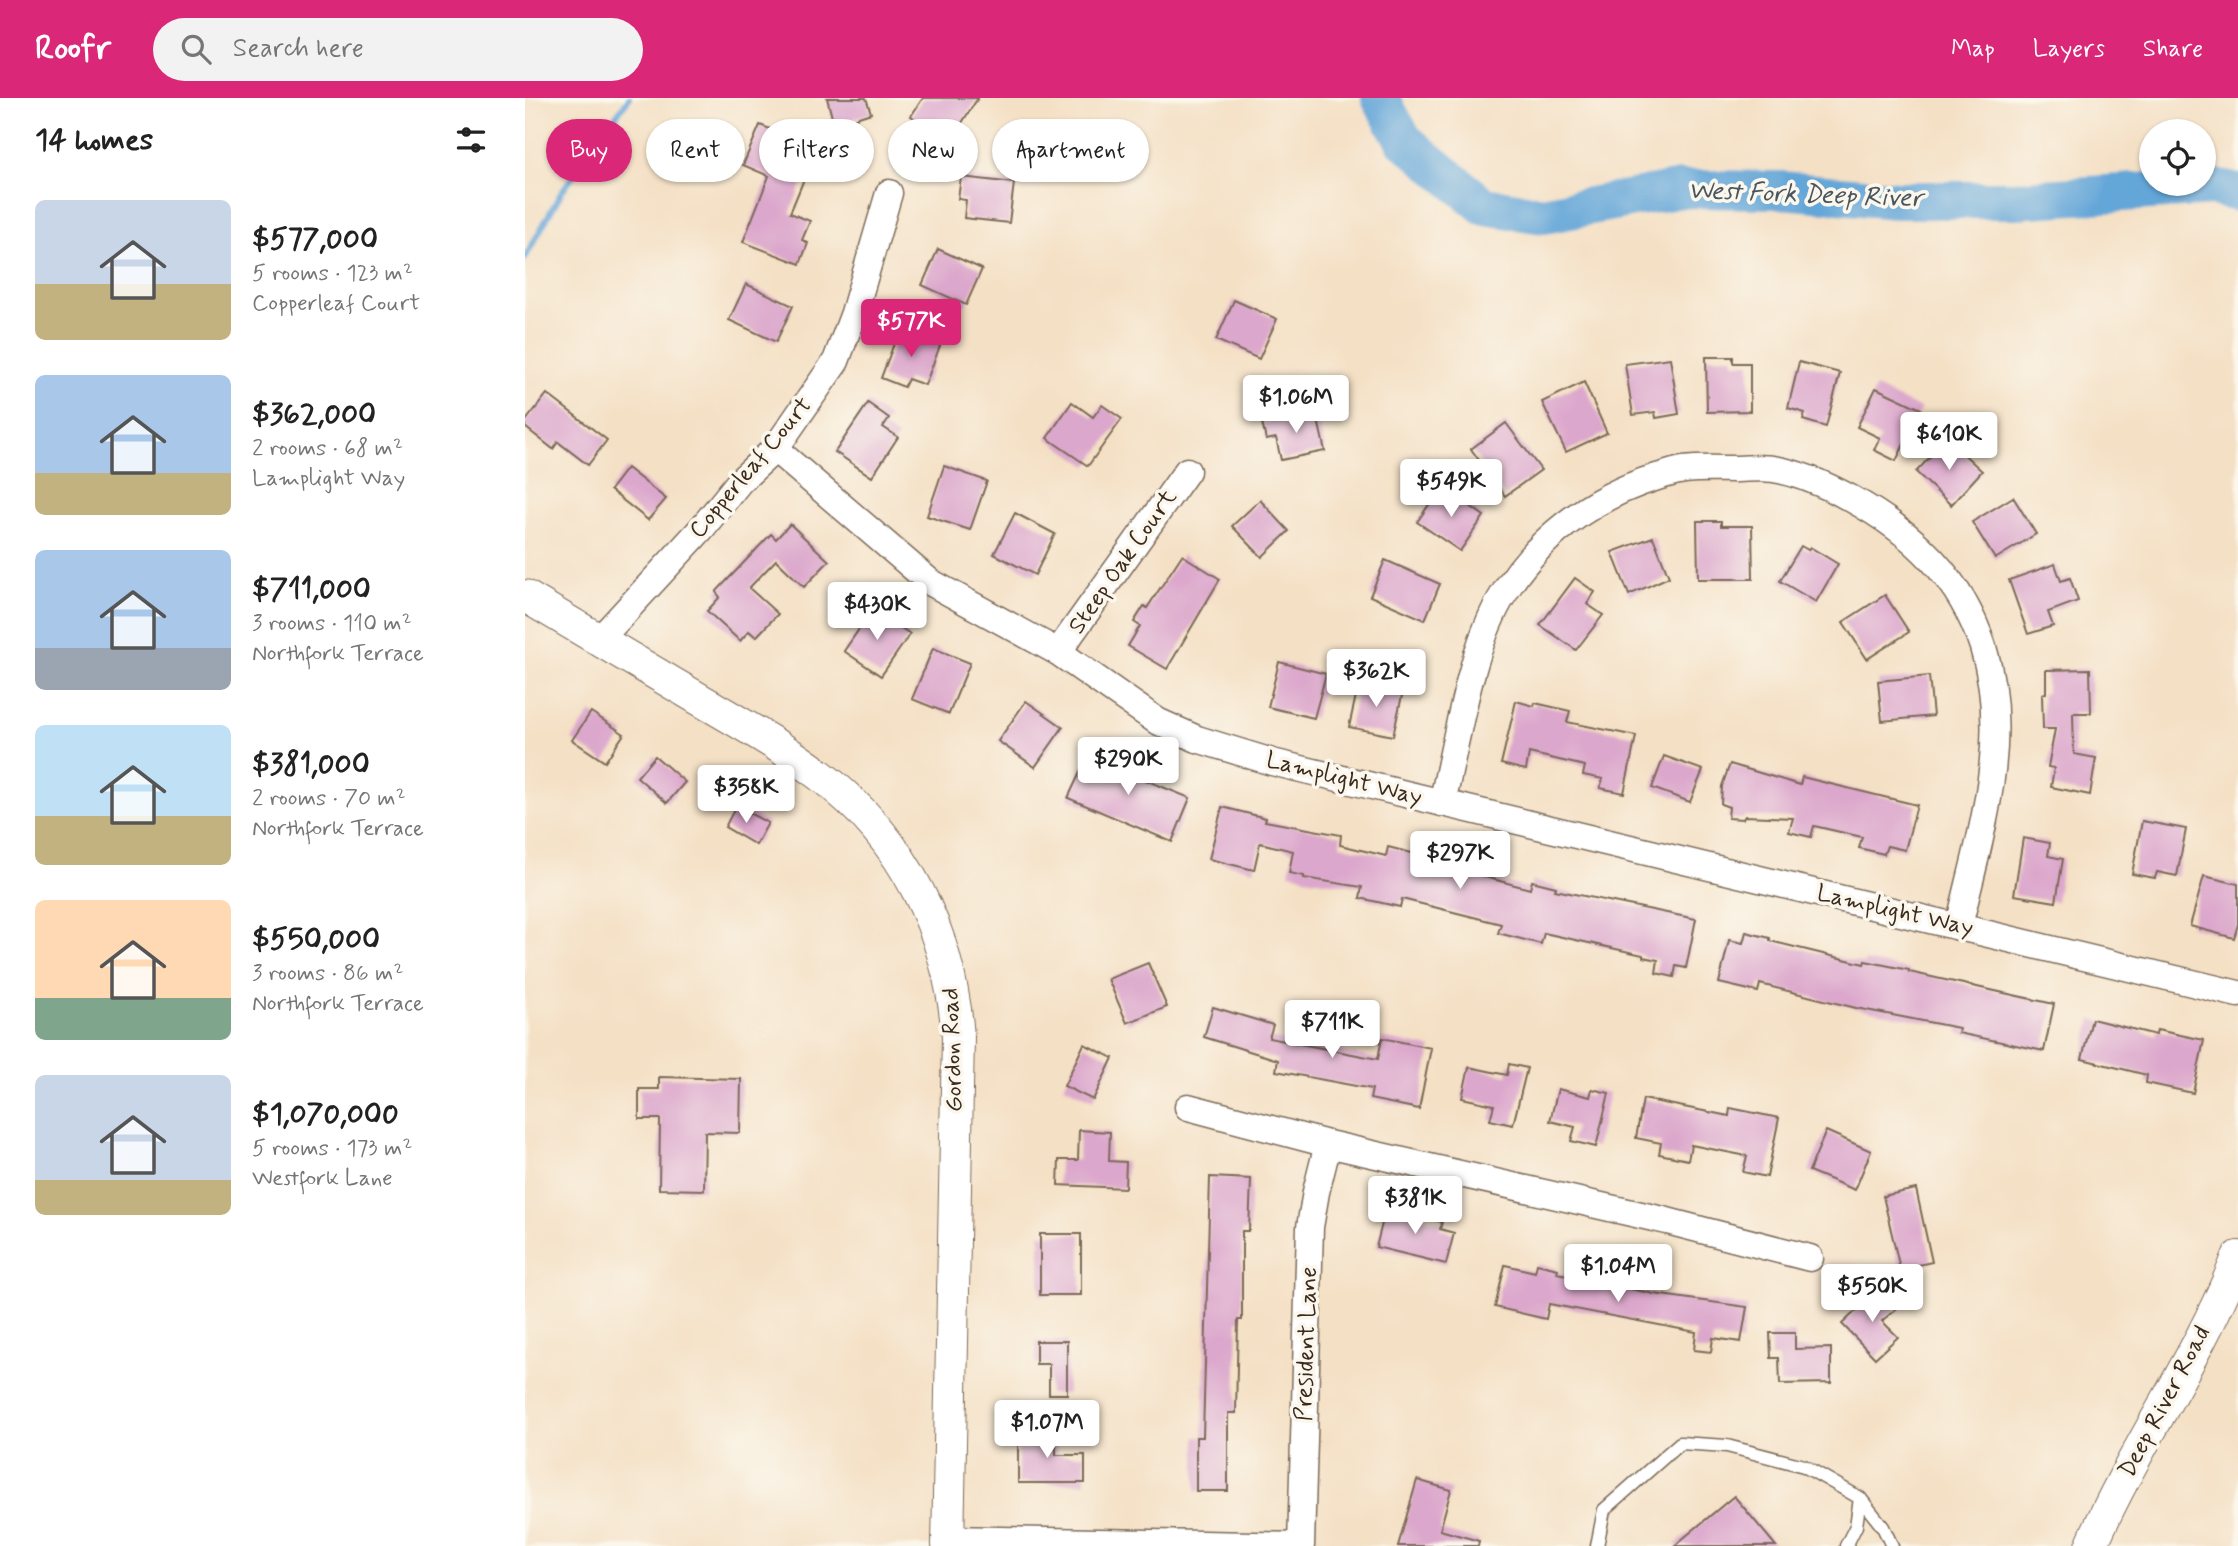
<!DOCTYPE html>
<html lang="en">
<head>
<meta charset="utf-8">
<style>
	body { margin:0; font-family:Mynerve,sans-serif; background:#f2f2f2; color:#222; height:100vh; display:flex; flex-direction:column; font-size:26px; white-space:nowrap }
	* { box-sizing:border-box; margin:0 }
	p { font-size:23px; color:#767676 }
	.icon { flex:none; width:38px; height:38px; fill:none; stroke:currentColor; stroke-width:2; stroke-linecap:round; stroke-linejoin:round }
	.map { position:relative; flex:1; overflow:hidden }
	.side { display:flex; flex-direction:column; background:#fff; width:525px }
	.side>* { flex:none }
	.top-card { position:absolute; left:21px; top:21px; width:665px; height:63px; display:flex; gap:14px }
	.controls { position:absolute; left:1614px; top:21px; display:grid; gap:14px }
	.controls a { display:grid; place-items:center; width:77px; height:77px; border-radius:50%; background:#fff; box-shadow:0 2px 5px #0004; font-size:35px }
	.price { position:absolute; translate:-50% -60px; padding:0 16px; border-radius:7px; background:#fff; color:#222; font-size:23px; line-height:46px; filter:drop-shadow(0 2px 4px #0008) }
	.price::after { content:''; position:absolute; left:50%; top:42px; width:21px; height:16px; margin-left:-10px; background:inherit; clip-path:polygon(0 0,100% 0,50% 100%) }
	.price.current { background:#db2777; color:#fff }
	ul { padding:0; list-style:none }
	li { display:flex; align-items:center; gap:21px; height:175px; padding:0 35px }
	li span { display:grid; place-items:center; flex:none; width:196px; height:140px; border-radius:10px; color:#555 }
	li>.icon { margin-inline-start:auto }
	span .icon { width:84px; height:84px; fill:#fffc; stroke-width:1 }
	li b { font-size:30px }
	h2 { display:flex; justify-content:space-between; align-items:center; height:84px; padding:0 35px; font-size:30px }
	.tag { padding:0 24px; border-radius:32px; background:#fff; box-shadow:0 2px 5px #0004; font-size:24px; line-height:63px }
	.tag.current { background:#db2777; color:#fff }
	header { display:flex; align-items:center; gap:42px; box-sizing:border-box; height:98px; padding:0 35px; background:#db2777; color:#fff }
	header strong { font-size:33px }
	nav { display:flex; gap:38px; margin-inline-start:auto; font-size:24px }
	.search { width:490px; height:63px; background:#f2f2f2; display:flex; align-items:center; gap:18px; box-sizing:border-box; padding:0 24px; border-radius:38px; color:#767676; font-size:26px }
	main { display:flex; flex:1; min-height:0 }
	.map>svg:first-child { display:block }
</style>
</head>
<body>
<header>
<strong>Roofr</strong>
<div class="search"><svg class="icon" aria-label="search" viewBox="0 0 24 24"><circle cx="10" cy="10" r="6"/><path d="M15 15l6 6"/></svg>Search here</div>
<nav><a>Map</a><a>Layers</a><a>Share</a></nav>
</header>
<main>
<section class="side">
<h2>14 homes<svg class="icon" aria-label="filters" viewBox="0 0 24 24"><path d="M4 7h16M4 17h16"/><circle cx="9" cy="7" r="2"/><circle cx="15" cy="17" r="2"/></svg></h2>
<ul>
<li><span style="background:linear-gradient(#c9d6e8 60%,#c2b280 0)"><svg class="icon" aria-label="home" viewBox="0 0 24 24"><path d="M3 11l9-7 9 7M6 9v11h12V9"/></svg></span><div><b>$577,000</b><p>5 rooms · 123 m²</p><p>Copperleaf Court</p></div></li>
<li><span style="background:linear-gradient(#a9c7e8 70%,#c2b280 0)"><svg class="icon" aria-label="home" viewBox="0 0 24 24"><path d="M3 11l9-7 9 7M6 9v11h12V9"/></svg></span><div><b>$362,000</b><p>2 rooms · 68 m²</p><p>Lamplight Way</p></div></li>
<li><span style="background:linear-gradient(#a9c7e8 70%,#9aa5b1 0)"><svg class="icon" aria-label="home" viewBox="0 0 24 24"><path d="M3 11l9-7 9 7M6 9v11h12V9"/></svg></span><div><b>$711,000</b><p>3 rooms · 110 m²</p><p>Northfork Terrace</p></div></li>
<li><span style="background:linear-gradient(#bfe0f5 65%,#c2b280 0)"><svg class="icon" aria-label="home" viewBox="0 0 24 24"><path d="M3 11l9-7 9 7M6 9v11h12V9"/></svg></span><div><b>$381,000</b><p>2 rooms · 70 m²</p><p>Northfork Terrace</p></div></li>
<li><span style="background:linear-gradient(#ffd9b3 70%,#7fa58c 0)"><svg class="icon" aria-label="home" viewBox="0 0 24 24"><path d="M3 11l9-7 9 7M6 9v11h12V9"/></svg></span><div><b>$550,000</b><p>3 rooms · 86 m²</p><p>Northfork Terrace</p></div></li>
<li><span style="background:linear-gradient(#c9d6e8 75%,#c2b280 0)"><svg class="icon" aria-label="home" viewBox="0 0 24 24"><path d="M3 11l9-7 9 7M6 9v11h12V9"/></svg></span><div><b>$1,070,000</b><p>5 rooms · 173 m²</p><p>Westfork Lane</p></div></li>
</ul>
</section>
<div class="map">
<svg width="1713" height="1448" viewBox="0 0 1713 1448">
	<rect width="100%" height="100%" fill="#fbf7ec"/>
	<filter id="ink" filterUnits="userSpaceOnUse"><feTurbulence type="fractalNoise" baseFrequency=".0143" numOctaves="2"/><feDisplacementMap in="SourceGraphic" scale="14" xChannelSelector="R" yChannelSelector="G"/><feConvolveMatrix kernelMatrix="1 2 1 2 8 2 1 2 1" color-interpolation-filters="sRGB"/></filter>
	<filter id="wash" filterUnits="userSpaceOnUse"><feTurbulence type="fractalNoise" baseFrequency=".00686" numOctaves="4" result="noise"/><feDisplacementMap in="SourceGraphic" scale="28" xChannelSelector="R" yChannelSelector="G"/><feGaussianBlur stdDeviation="1.57" result="paint"/><feColorMatrix in="noise" values="0 0 0 0 0 0 0 0 0 0 0 0 0 0 0 0 0 1.4 0 .05"/><feComposite in="paint" operator="in"/></filter>
	<g filter="url(#wash)">
		<rect width="100%" height="100%" fill="#f4e0c5"/>
		<g fill="none" stroke-linecap="round" stroke-linejoin="round">
			<path stroke="#64a6d8" stroke-width="6" d="M0 160 37 93 104 0"/>
			<path stroke="#64a6d8" stroke-width="38" d="M855 0 879 42 959 108 1018 117 1156 91 1256 92 1371 102H1489L1687 89 1713 95"/>
		</g>
		<g id="blocks">
			<g fill="#dca7cc">
				<path d="M302 0H341L346 15 309 27Z"/>
				<path d="M398 0H453L425 43 386 18Z"/>
				<path d="M235 27 279 45 271 64 284 69 265 115 285 123 277 142 283 145 275 166 218 144 244 78 218 67Z"/>
				<path d="M436 79 489 85 484 125 439 120 441 102 433 101Z"/>
				<path d="M413 151 457 171 441 207 397 187Z"/>
				<path d="M221 186 268 208 251 244 204 222Z"/>
				<path d="M709 202 752 221 734 261 691 242Z"/>
				<path d="M375 230 416 245 400 287 383 281 379 289 356 280Z"/>
				<path d="M1181 259H1208V265H1225V313L1182 314Z"/>
				<path d="M1145 260 1154 316 1131 320 1130 314 1108 317 1100 266Z"/>
				<path d="M1274 264 1315 275 1301 329 1278 322 1280 315 1263 310Z"/>
				<path d="M1059 284 1082 335 1041 354 1017 304Z"/>
				<path d="M1351 290 1396 311 1371 363 1349 352 1355 340 1332 329Z"/>
				<path d="M22 296 82 342 63 367 33 344 28 351 0 329V324Z"/>
				<path d="M547 304 568 319 577 307 597 321 563 368 522 340Z"/>
				<path d="M343 305 364 320 358 329 373 339 347 379 310 354Z"/>
				<path d="M791 313 800 353 756 362 751 340 741 342 737 325Z"/>
				<path d="M981 325 1016 372 980 398 946 351Z"/>
				<path d="M1422 341 1457 373 1426 407 1391 374Z"/>
				<path d="M419 368 462 383 445 432 402 418Z"/>
				<path d="M102 370 141 401 123 422 85 392Z"/>
				<path d="M917 388 959 418 935 453 892 424Z"/>
				<path d="M1488 399 1511 436 1470 461 1447 424Z"/>
				<path d="M735 402 764 433 737 459 707 428Z"/>
				<path d="M490 415 530 436 510 477 469 456Z"/>
				<path d="M1172 423H1196V428H1227L1228 481H1173Z"/>
				<path d="M265 426 304 463 279 489 251 462 224 490 253 516 231 539 224 533 215 543 182 513 195 499 191 494 208 476 246 436 251 441Z"/>
				<path d="M1128 439 1144 479 1104 497 1087 454Z"/>
				<path d="M1276 448 1283 452 1285 449 1313 466 1291 504 1255 483Z"/>
				<path d="M657 457 695 481 642 571 603 548 615 528 609 524 619 508 622 510Z"/>
				<path d="M860 462 915 486 900 522 845 498Z"/>
				<path d="M1530 466 1536 483 1545 480 1553 503 1523 514 1528 528 1503 536 1484 482Z"/>
				<path d="M1050 480 1070 494 1062 506 1078 517 1051 552 1015 527Z"/>
				<path d="M1360 497 1384 534 1342 561 1318 524Z"/>
				<path d="M348 511 385 536 356 578 319 553Z"/>
				<path d="M408 550 445 565 424 616 387 601Z"/>
				<path d="M754 564 801 576 789 620 743 609Z"/>
				<path d="M1565 571 1566 615H1548L1549 656 1571 660 1565 697 1526 689 1529 670 1523 669 1530 631H1518L1517 596 1521 595V572Z"/>
				<path d="M1404 578 1408 618 1357 623 1353 583Z"/>
				<path d="M834 584 878 593 868 638 824 629Z"/>
				<path d="M501 603 538 629 510 669 473 643Z"/>
				<path d="M991 603 1009 608 1010 605 1045 613 1042 624 1111 638 1099 695 1075 690 1078 681 1058 677 1060 668 1004 655 1001 672 976 666Z"/>
				<path d="M66 614 99 636 80 664 47 642Z"/>
				<path d="M566 651 606 669 603 675 665 700 647 744 543 700Z"/>
				<path d="M130 658 160 684 142 705 112 679Z"/>
				<path d="M1139 658 1178 672 1165 704 1127 690Z"/>
				<path d="M1205 666 1275 687 1277 679 1392 707 1380 752 1362 748 1359 756 1334 750 1337 739 1289 728 1286 739 1264 734 1268 720 1220 718 1218 721 1203 720 1204 709 1196 706 1197 688Z"/>
				<path d="M211 708 243 725 231 747 200 729Z"/>
				<path d="M697 709 741 720 740 723 816 737 815 747 861 758 863 749 958 773 956 778 1005 791 1007 783 1031 789 1030 792 1171 821 1161 870 1151 868 1149 879 1131 875 1133 862 1118 859V857L1019 835 1016 846 973 835 976 826 877 801 875 809 835 800 837 789 779 780V778L764 775 768 753 735 745 729 772 684 761Z"/>
				<path d="M1617 723 1661 731 1652 778 1632 774 1630 780 1607 776Z"/>
				<path d="M1498 740 1525 745 1523 758 1538 761 1531 804 1489 797Z"/>
				<path d="M1679 778 1713 786V826L1709 840 1665 828Z"/>
				<path d="M1221 834 1245 840V843L1339 866 1340 863 1384 872V874L1529 906 1519 953 1433 935 1434 930 1331 910 1235 886 1233 894 1194 885 1204 842 1218 845Z"/>
				<path d="M623 865 642 909 602 925 583 881Z"/>
				<path d="M688 909 748 927 744 940 853 961 857 940 906 950 894 1011 845 1001 847 991 751 973 753 962 679 939Z"/>
				<path d="M1567 921 1631 937 1632 932 1679 942 1668 995 1621 985 1622 977 1557 961Z"/>
				<path d="M559 946 588 960 568 1002 539 988Z"/>
				<path d="M984 966 1002 970 988 1027 965 1022 969 1007 937 1000 944 969 982 977Z"/>
				<path d="M134 979 216 981 215 1035 180 1034 179 1092 134 1091 135 1021H114V991H134Z"/>
				<path d="M1033 991 1065 999 1067 991 1084 995 1071 1049 1046 1043 1050 1029 1025 1023Z"/>
				<path d="M1118 1001 1204 1018 1205 1010 1254 1020 1242 1079 1218 1074 1222 1058 1166 1047 1163 1062 1134 1056 1136 1045 1111 1040Z"/>
				<path d="M554 1032 585 1034 584 1063 601 1064 600 1090 533 1087 534 1062H553Z"/>
				<path d="M1301 1033 1346 1053 1330 1092 1284 1073Z"/>
				<path d="M685 1079 726 1081 724 1133H717V1222H713L711 1315H703V1393H671V1339H678Z"/>
				<path d="M1391 1091 1407 1164 1375 1171 1358 1098Z"/>
				<path d="M861 1110 917 1124 915 1131 929 1135 921 1166 851 1149Z"/>
				<rect x="515" y="1136" width="41" height="61"/>
				<path d="M1012 1166 1033 1171 1032 1175 1129 1196 1222 1209 1216 1244 1188 1240 1186 1254 1169 1252 1171 1234 1024 1206 1021 1221 970 1209 980 1167 1010 1174Z"/>
				<path d="M1353 1192 1371 1211 1357 1223 1373 1239 1350 1260 1317 1226Z"/>
				<path d="M1245 1235H1270V1251L1306 1250V1285L1255 1286 1254 1260H1246Z"/>
				<path d="M511 1243H542V1296H524V1266H511Z"/>
				<path d="M493 1332H531V1357H560V1385H493Z"/>
				<path d="M892 1382 926 1392 915 1432 954 1443 953 1448H873Z"/>
				<path d="M1209 1398 1251 1448H1149Z"/>
			</g>
		</g>
	</g>
	<g filter="url(#ink)">
		<use href="#blocks" fill-opacity="0" stroke="#7c6a58" stroke-width="2"/>
		<g fill="none" stroke-linecap="round" stroke-linejoin="round">
			<defs>
				<g id="service">
					<path d="M1335 1400 1358 1429 1367 1448"/>
					<path d="M1072 1448 1079 1412 1155 1345 1202 1348 1279 1368 1335 1400 1331 1428 1321 1448"/>
				</g>
				<g id="minor">
					<path d="M250 351 405 484 533 554 632 623 672 641 747 664 1713 896"/>
					<path d="M74 542 177 430 215 383 250 351 311 263 329 215 364 95"/>
					<path d="M533 554 662 373"/>
					<path d="M917 705C932 643 944 557 975 502 1009 442 1066 399 1132 379 1141 377 1150 373 1159 372 1175 370 1192 371 1209 371 1221 371 1235 369 1248 371 1275 375 1301 387 1325 400 1388 434 1436 480 1458 549 1487 642 1455 737 1434 828"/>
					<path d="M663 1009 803 1046 1142 1123 1285 1160"/>
					<path d="M424 1441 776 1448 785 1129 791 1094 803 1046"/>
				</g>
				<g id="tertiary">
					<path d="M0 498C58 532 116 567 174 601 215 625 258 649 296 678 380 741 425 835 433 939L423 1448"/>
					<path d="M1566 1448C1609 1349 1674 1260 1713 1159"/>
				</g>
			</defs>
			<use href="#service" stroke="#7c6a58" stroke-width="15"/>
			<use href="#minor" stroke="#7c6a58" stroke-width="29"/>
			<use href="#tertiary" stroke="#7c6a58" stroke-width="34"/>
			<use href="#service" stroke="#fff" stroke-width="12"/>
			<use href="#minor" stroke="#fff" stroke-width="26"/>
			<use href="#tertiary" stroke="#fff" stroke-width="32"/>
		</g>
	</g>
	<g text-anchor="middle" dominant-baseline="central" stroke-width="7" stroke-linejoin="round" paint-order="stroke">
		<g font-size="24" fill="#3b2a1e" stroke="#fbf7ec">
			<text transform="translate(226 370) rotate(-50)">Copperleaf Court</text>
			<text transform="translate(598 464) rotate(-55)">Steep Oak Court</text>
			<text transform="translate(819 681) rotate(14)">Lamplight Way</text>
			<text transform="translate(1370 813) rotate(13)">Lamplight Way</text>
			<text transform="translate(428 952) rotate(-92)">Gordon Road</text>
			<text transform="translate(782 1246) rotate(-88)">President Lane</text>
			<text transform="translate(1640 1304) rotate(-62)">Deep River Road</text>
		</g>
		<g font-size="26" font-style="italic" fill="#49555f" stroke="#fbf7ec">
			<text transform="translate(1280 97) rotate(2)">West Fork Deep River</text>
		</g>
	</g>
</svg>
<div class="controls">
<a><svg class="icon" aria-label="locate" viewBox="0 0 24 24"><circle cx="12" cy="12" r="6"/><path d="M12 2v4M12 18v4M2 12h4M18 12h4"/></svg></a>
</div>
<b class="price current" style="left:386px;top:261px">$577K</b>
<b class="price" style="left:771px;top:337px">$1.06M</b>
<b class="price" style="left:1424px;top:374px">$610K</b>
<b class="price" style="left:926px;top:421px">$549K</b>
<b class="price" style="left:352px;top:544px">$430K</b>
<b class="price" style="left:851px;top:611px">$362K</b>
<b class="price" style="left:603px;top:699px">$290K</b>
<b class="price" style="left:221px;top:727px">$358K</b>
<b class="price" style="left:935px;top:793px">$297K</b>
<b class="price" style="left:807px;top:962px">$711K</b>
<b class="price" style="left:890px;top:1138px">$381K</b>
<b class="price" style="left:1093px;top:1206px">$1.04M</b>
<b class="price" style="left:1347px;top:1226px">$550K</b>
<b class="price" style="left:522px;top:1362px">$1.07M</b>
<div class="top-card">
<a class="tag current">Buy</a>
<a class="tag">Rent</a>
<a class="tag">Filters</a>
<a class="tag">New</a>
<a class="tag">Apartment</a>
</div>
</div>
</main>
</body>
</html>
